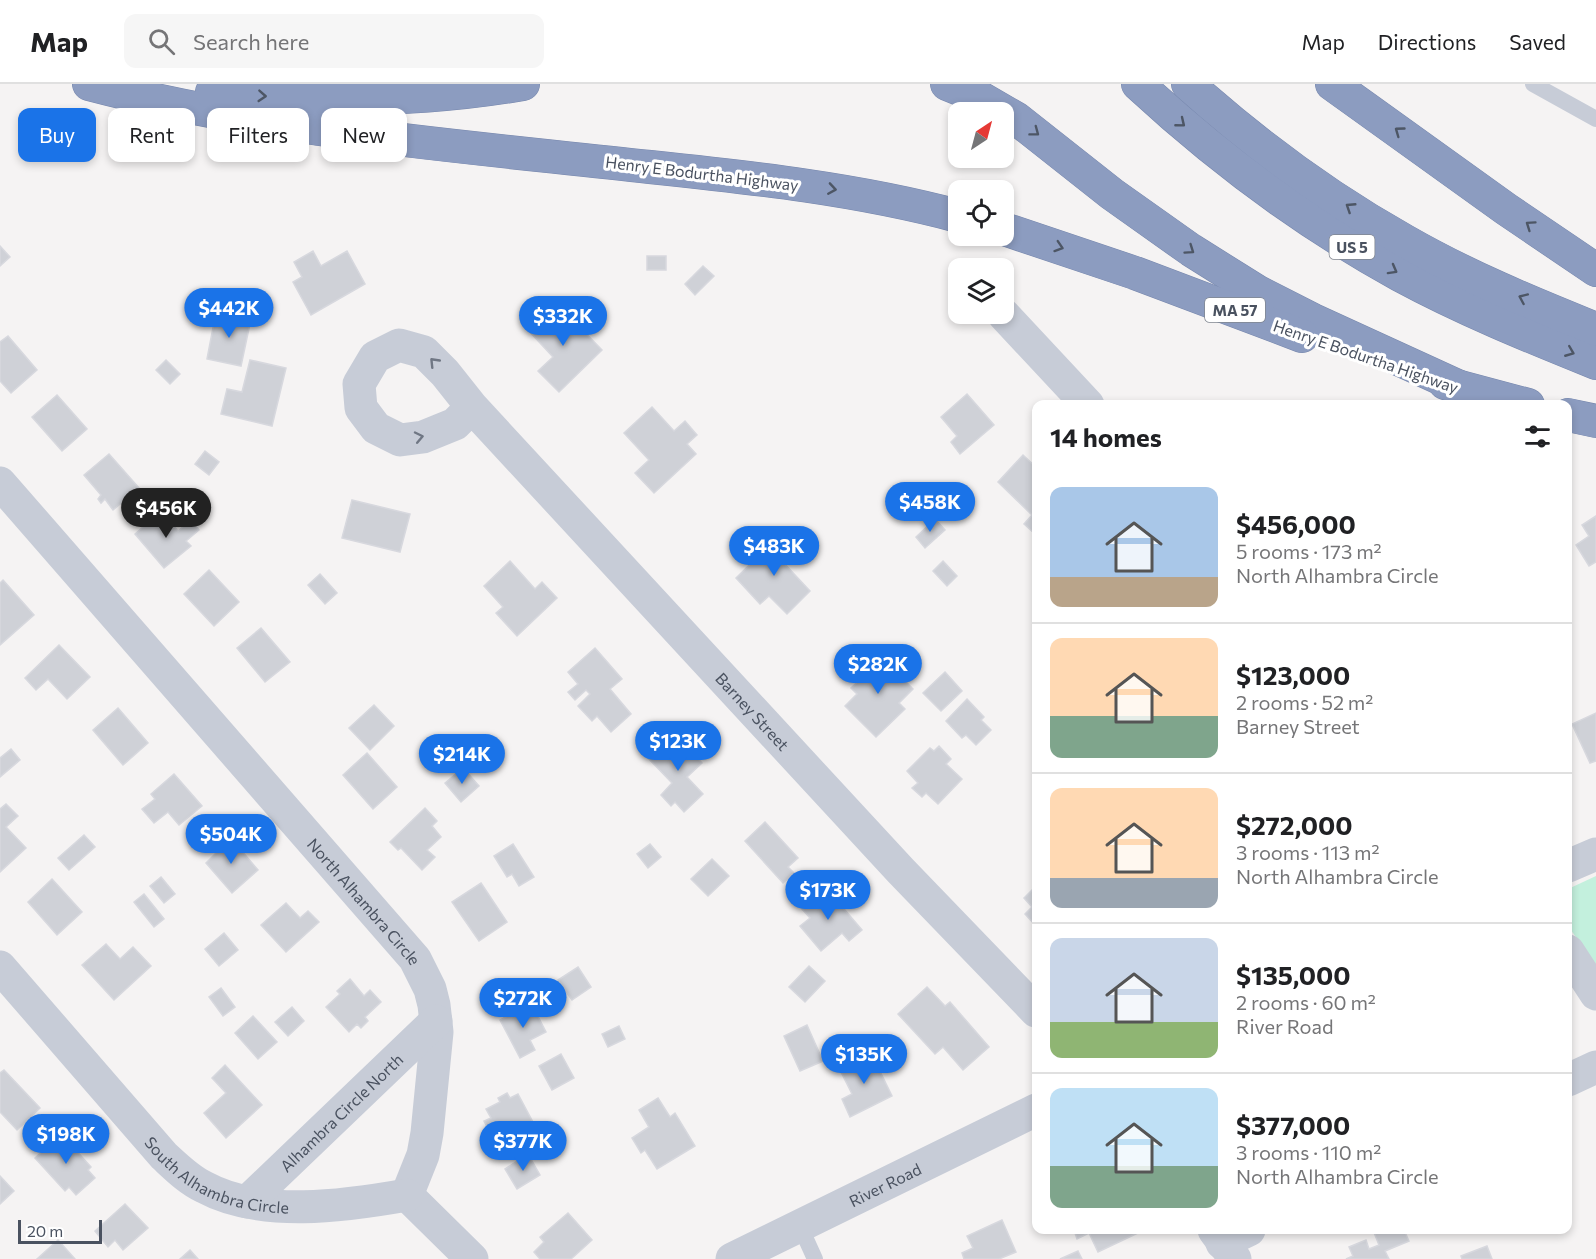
<!DOCTYPE html>
<html lang="en">
<head>
<meta charset="utf-8">
<style>
	body { margin:0; font-family:Commissioner,sans-serif; background:#f6f6f6; color:#202124; height:100vh; display:flex; flex-direction:column; font-size:22px; white-space:nowrap }
	* { box-sizing:border-box; margin:0 }
	p { font-size:20px; color:#757577 }
	.icon { flex:none; width:33px; height:33px; fill:none; stroke:currentColor; stroke-width:2; stroke-linecap:round; stroke-linejoin:round }
	.map { position:relative; flex:1; overflow:hidden }
	.panel { position:absolute; left:1032px; top:316px; width:540px; height:834px; display:flex; flex-direction:column; background:#fff; border-radius:12px; box-shadow:0 3px 9px #0003 }
	.panel>* { flex:none }
	.hud { position:absolute; left:18px; top:24px; width:570px; height:54px; display:flex; gap:12px }
	.needle { width:39px; rotate:36deg }
	.fabs { position:absolute; left:948px; top:18px; display:grid; gap:12px }
	.fabs a { display:grid; place-items:center; width:66px; height:66px; border-radius:12px; background:#fff; box-shadow:0 3px 9px #0003; font-size:30px }
	.scale { position:absolute; left:18px; bottom:15px; width:84px; box-sizing:border-box; padding-left:6px; border:3px solid #4a5260; border-top:0; font-size:16px; line-height:21px; white-space:nowrap; color:#4a5260; -webkit-text-stroke:4px #fff; paint-order:stroke }
	.price { position:absolute; translate:-50% -51px; padding:0 14px; border-radius:21px; background:#1a73e8; color:#fff; font-size:20px; line-height:39px; filter:drop-shadow(0 2px 3px #0008) }
	.price::after { content:''; position:absolute; left:50%; top:36px; width:18px; height:14px; margin-left:-9px; background:inherit; clip-path:polygon(0 0,100% 0,50% 100%) }
	.price.active { background:#222; color:#fff }
	ul { padding:0; list-style:none }
	li { display:flex; align-items:center; gap:18px; height:150px; padding:0 18px }
	li+li { border-top:2px solid #e0e0e0 }
	li span { display:grid; place-items:center; flex:none; width:168px; height:120px; border-radius:12px; color:#555 }
	li>.icon { margin-inline-start:auto }
	span .icon { width:72px; height:72px; fill:#fffc; stroke-width:1 }
	li b { font-size:26px }
	h2 { display:flex; justify-content:space-between; align-items:center; height:72px; padding:0 18px; font-size:26px }
	.chip { padding:0 21px; border-radius:12px; background:#fff; box-shadow:0 3px 9px #0003; font-size:21px; line-height:54px }
	.chip.active { background:#1a73e8; color:#fff }
	header { display:flex; align-items:center; gap:36px; box-sizing:border-box; height:84px; padding:0 30px; background:#fff; border-bottom:2px solid #e0e0e0 }
	header strong { font-size:28px }
	nav { display:flex; gap:33px; margin-inline-start:auto; font-size:21px }
	.search { width:420px; height:54px; background:#f6f6f6; display:flex; align-items:center; gap:15px; box-sizing:border-box; padding:0 21px; border-radius:12px; color:#757577; font-size:22px }
	.map>svg:first-child { display:block }
</style>
</head>
<body>
<header>
<strong>Map</strong>
<div class="search"><svg class="icon" aria-label="search" viewBox="0 0 24 24"><circle cx="10" cy="10" r="6"/><path d="M15 15l6 6"/></svg>Search here</div>
<nav><a>Map</a><a>Directions</a><a>Saved</a></nav>
</header>
<div class="map">
<svg width="1596" height="1175" viewBox="0 0 1596 1175">
	<rect width="100%" height="100%" fill="#f5f3f3"/>
	<path fill="#c3f0dd" d="M1596 792V881L1568 842V805Z"/>
	<g fill="#cfd1d7" stroke="#d7d8de" stroke-width="1.5">
		<path d="M0 162 10 173 0 182Z"/>
		<path d="M313 167 321 182 347 167 365 200 311 231 293 198 302 193 294 178Z"/>
		<rect x="647" y="172" width="19" height="14"/>
		<path d="M703 182 714 192 695 211 685 200Z"/>
		<path d="M556 219 602 266 559 308 538 287 553 273 528 246Z"/>
		<path d="M216 228 251 235 241 282 207 275Z"/>
		<path d="M8 252 37 286 11 309 0 297V258Z"/>
		<path d="M166 276 180 290 170 300 156 286Z"/>
		<path d="M250 276 286 284 272 342 221 330 227 305 242 308Z"/>
		<path d="M967 310 994 341 960 370 951 358 957 352 941 333Z"/>
		<path d="M57 311 87 345 62 367 32 333Z"/>
		<path d="M652 323 674 347 685 337 697 351 687 360 696 370 654 409 635 389 649 376 624 349Z"/>
		<path d="M205 367 219 378 209 391 195 380Z"/>
		<path d="M109 370 139 404 113 426 105 415 101 419 98 415 101 411 84 391Z"/>
		<path d="M1023 371 1036 383V449L1035 450 1024 440 1032 431 998 398Z"/>
		<path d="M919 407 932 420 918 433 906 420Z"/>
		<path d="M352 416 410 430 400 468 342 454Z"/>
		<path d="M161 427 178 447 191 436 199 446 186 457 191 462 164 484 135 450Z"/>
		<path d="M1596 432V478L1589 482 1576 461 1589 452 1582 441Z"/>
		<path d="M935 435 945 446 925 464 916 453Z"/>
		<path d="M781 450 794 463 781 476 810 507 787 530 769 512 760 520 736 494Z"/>
		<path d="M510 477 535 505 542 498 557 514 517 552 496 529 503 523 484 502Z"/>
		<path d="M943 477 957 492 947 502 933 487Z"/>
		<path d="M209 486 239 518 214 542 184 510Z"/>
		<path d="M320 490 337 509 325 520 308 501Z"/>
		<path d="M3 496 34 531 0 561V499Z"/>
		<path d="M261 544 290 578 265 598 237 564Z"/>
		<path d="M59 561 90 593 67 615 48 595 36 606 25 594Z"/>
		<path d="M595 564 622 595 610 605 631 630 611 648 597 632 592 637 578 622 590 610 586 606 575 616 568 608 578 600 568 588Z"/>
		<path d="M875 567 913 605 899 619 905 625 876 653 845 622 857 610 851 604 869 587 862 580Z"/>
		<path d="M945 588 962 607 941 627 923 609Z"/>
		<path d="M967 615 984 633 981 636 991 646 976 661 966 651 962 654 946 637Z"/>
		<path d="M374 621 394 642 370 666 349 644Z"/>
		<path d="M118 624 148 659 123 681 93 646Z"/>
		<path d="M1596 629V677L1590 679 1572 640Z"/>
		<path d="M675 650 702 679 687 693 703 710 684 728 675 718 671 722 661 711 672 699 648 674Z"/>
		<path d="M939 662 951 675 946 680 962 695 938 720 926 709 922 713 912 704 918 699 907 687 930 664 934 667Z"/>
		<path d="M11 665 20 676 0 693V674Z"/>
		<path d="M367 669 397 703 373 725 343 691Z"/>
		<path d="M463 684 479 702 461 718 445 699Z"/>
		<path d="M174 690 202 722 179 741 168 728 154 739 142 725 155 715 151 710Z"/>
		<path d="M6 720 18 732 6 743 26 764 0 788V725Z"/>
		<path d="M425 724 437 737 432 742 441 753 427 766 435 773 422 786 401 764 398 766 390 758Z"/>
		<path d="M765 738 798 774 788 783 794 789 783 799 745 757Z"/>
		<path d="M84 751 95 763 69 786 58 774Z"/>
		<path d="M229 752 258 786 232 809 206 779 216 769 214 766Z"/>
		<path d="M513 760 534 793 519 802 512 790 507 793 494 772Z"/>
		<path d="M650 760 661 773 648 784 637 770Z"/>
		<path d="M712 775 729 792 708 812 691 795Z"/>
		<path d="M161 793 175 810 164 819 150 802Z"/>
		<path d="M52 795 82 828 57 851 28 818Z"/>
		<path d="M481 799 507 838 479 857 452 818Z"/>
		<path d="M1036 802V842L1025 830 1032 823 1024 814Z"/>
		<path d="M826 804 862 846 849 857 842 849 821 867 800 842 810 834 802 825Z"/>
		<path d="M144 810 164 835 154 843 134 818Z"/>
		<path d="M286 819 300 834 308 827 319 838 286 868 261 841Z"/>
		<path d="M224 849 238 866 219 882 205 865Z"/>
		<path d="M106 860 120 875 133 863 151 882 114 916 82 881Z"/>
		<path d="M809 882 825 897 805 918 789 903Z"/>
		<path d="M578 883 591 903 572 916 558 896Z"/>
		<path d="M350 895 364 912 370 906 381 918 365 933 368 937 361 944 357 940 349 948 326 923 340 910 337 907Z"/>
		<path d="M927 903 945 922 950 918 989 963 963 986 943 963 935 970 898 930Z"/>
		<path d="M221 904 235 923 223 932 209 913Z"/>
		<path d="M531 919 546 948 530 956 535 966 520 974 500 936Z"/>
		<path d="M292 923 304 937 288 952 275 938Z"/>
		<path d="M253 932 277 958 258 975 235 949Z"/>
		<path d="M807 941 823 977 800 987 784 952Z"/>
		<path d="M619 942 625 955 608 963 602 950Z"/>
		<path d="M871 969 892 1012 850 1033 842 1015 852 1010 839 984Z"/>
		<path d="M561 970 574 994 552 1006 539 982Z"/>
		<path d="M225 981 262 1021 226 1054 204 1029 226 1009 212 994Z"/>
		<path d="M4 986 40 1024 17 1046 0 1028V989Z"/>
		<path d="M507 1009 510 1014 518 1010 535 1042 497 1062 484 1037 491 1034 486 1025 500 1018 498 1014Z"/>
		<path d="M658 1014 670 1033 675 1029 695 1062 657 1085 645 1066 641 1069 632 1054 649 1043 639 1026Z"/>
		<path d="M61 1050 91 1083 88 1086 95 1094 76 1111 69 1103 65 1107 35 1074Z"/>
		<path d="M528 1070 540 1091 517 1105 505 1085Z"/>
		<path d="M0 1092 14 1107 0 1120Z"/>
		<path d="M125 1120 148 1144 123 1166 115 1156 108 1163 95 1147Z"/>
		<path d="M568 1129 592 1156 571 1175H540L534 1168 544 1158 540 1153Z"/>
		<path d="M1002 1136 1016 1168 999 1175H964L962 1169 973 1164 967 1152Z"/>
		<path d="M1074 1146H1138L1140 1148 1098 1168 1089 1149 1077 1155Z"/>
		<path d="M1373 1146H1404L1409 1157 1385 1167 1389 1175H1346L1353 1172 1349 1163 1366 1156 1369 1165 1379 1161Z"/>
		<path d="M58 1156 75 1175H37Z"/>
		<path d="M1487 1162 1492 1175H1462L1461 1172Z"/>
		<path d="M190 1166 198 1175H180Z"/>
		<path d="M1078 1167 1082 1175H1060Z"/>
	</g>
	<g fill="none" stroke-linecap="round" stroke-linejoin="round">
		<defs>
			<g id="motorway">
				<path d="M89 0C272 48 462 62 650 83 754 94 857 105 958 132"/>
				<path d="M947 0 979 13 1017 35 1112 110 1191 166 1258 208 1313 236 1466 306"/>
				<path d="M1138 0C1217 73 1305 139 1400 191 1463 225 1529 252 1596 279"/>
				<path d="M1188 0C1254 59 1328 114 1405 157 1466 192 1531 219 1596 245"/>
				<path d="M1332 0 1506 125 1596 186"/>
				<path d="M212 8C316 18 419 18 523 0"/>
				<path d="M1004 145 1135 189 1302 252"/>
				<path d="M1445 299 1528 321"/>
				<path d="M1568 331 1596 337"/>
			</g>
		</defs>
		<use href="#motorway" stroke="#7787ac" stroke-width="34"/>
		<g stroke="#c7ccd7" stroke-width="16">
			<path d="M1533 0 1596 35"/>
			<path d="M800 1142 815 1175"/>
		</g>
		<g stroke="#c7ccd7" stroke-width="33">
			<path d="M1004 231 1088 321"/>
			<path id="s1" d="M472 323 455 340 423 353 400 356 376 344 361 324 359 300 375 273 399 261 424 268 445 289 472 323 901 787 1036 927"/>
			<path id="s2" d="M0 399 415 875 430 905 434 921 437 948 427 1049 423 1071 407 1111 472 1175"/>
			<path d="M1568 867 1596 910"/>
			<path id="s3" d="M0 883 164 1072C177 1084 189 1096 204 1103 261 1134 345 1122 407 1111"/>
			<path d="M1568 996 1596 983"/>
			<path id="s4" d="M247 1118 436 937"/>
			<path d="M1214 1146 1235 1175"/>
			<path d="M1222 1159 1249 1146"/>
		</g>
		<g stroke="#c7ccd7" stroke-width="33">
			<path d="M1568 782 1596 770"/>
			<path id="s5" d="M732 1175 1036 1026"/>
		</g>
		<use href="#motorway" stroke="#8c9cc0" stroke-width="33"/>
	</g>
	<defs><path id="oneway-chevron" d="M-2-3.5L2.5 0L-2 3.5" fill="none" stroke-width="1.6" stroke-linecap="round" stroke-linejoin="round" transform="scale(1.5)"/></defs>
	<g stroke="#4d5665">
		<use href="#oneway-chevron" transform="translate(262 12) rotate(4)"/>
		<use href="#oneway-chevron" transform="translate(1181 39) rotate(39)"/>
		<use href="#oneway-chevron" transform="translate(1399 47) rotate(-144)"/>
		<use href="#oneway-chevron" transform="translate(1035 48) rotate(37)"/>
		<use href="#oneway-chevron" transform="translate(832 105) rotate(9)"/>
		<use href="#oneway-chevron" transform="translate(1350 123) rotate(-147)"/>
		<use href="#oneway-chevron" transform="translate(1530 141) rotate(-145)"/>
		<use href="#oneway-chevron" transform="translate(1059 163) rotate(18)"/>
		<use href="#oneway-chevron" transform="translate(1190 166) rotate(35)"/>
		<use href="#oneway-chevron" transform="translate(1393 186) rotate(29)"/>
		<use href="#oneway-chevron" transform="translate(1523 214) rotate(-156)"/>
		<use href="#oneway-chevron" transform="translate(1570 268) rotate(22)"/>
	</g>
	<g stroke="#707784">
		<use href="#oneway-chevron" transform="translate(434 278) rotate(-134)"/>
		<use href="#oneway-chevron" transform="translate(419 353) rotate(-12)"/>
	</g>
	<g text-anchor="middle" dominant-baseline="central" stroke-width="6" stroke-linejoin="round" paint-order="stroke">
		<g fill="#fff" stroke="#808690" stroke-width="1.5">
			<rect x="1329.5" y="151" width="45" height="24" rx="4.5"/>
			<rect x="1205" y="214" width="60" height="24" rx="4.5"/>
		</g>
		<g font-size="15" font-weight="bold" fill="#4a5260">
			<text x="1352" y="163">US 5</text>
			<text x="1235" y="226">MA 57</text>
		</g>
		<g font-size="16" fill="#4a5260" stroke="#fff">
			<text transform="translate(702 89) rotate(7)">Henry E Bodurtha Highway</text>
			<text transform="translate(1366 272) rotate(19)">Henry E Bodurtha Highway</text>
			<text stroke="none"><textPath href="#s1" startOffset="729">Barney Street</textPath></text>
			<text stroke="none"><textPath href="#s2" startOffset="555">North Alhambra Circle</textPath></text>
			<text stroke="none"><textPath href="#s4" startOffset="130">Alhambra Circle North</textPath></text>
			<text stroke="none"><textPath href="#s3" startOffset="308">South Alhambra Circle</textPath></text>
			<text stroke="none"><textPath href="#s5" startOffset="170">River Road</textPath></text>
		</g>
	</g>
</svg>
<div class="fabs">
<a><svg class="needle" viewBox="-14 -14 28 28"><path d="M0-13l5 13h-10z" fill="#e53935"/><path d="M0 13l5-13h-10z" fill="#757577"/></svg></a>
<a><svg class="icon" aria-label="locate" viewBox="0 0 24 24"><circle cx="12" cy="12" r="6"/><path d="M12 2v4M12 18v4M2 12h4M18 12h4"/></svg></a>
<a><svg class="icon" aria-label="layers" viewBox="0 0 24 24"><path d="M12 4l9 5-9 5-9-5zM3 14l9 5 9-5"/></svg></a>
</div>
<div class="scale">20 m</div>
<b class="price" style="left:229px;top:255px">$442K</b>
<b class="price" style="left:563px;top:263px">$332K</b>
<b class="price" style="left:930px;top:449px">$458K</b>
<b class="price active" style="left:166px;top:455px">$456K</b>
<b class="price" style="left:774px;top:493px">$483K</b>
<b class="price" style="left:878px;top:611px">$282K</b>
<b class="price" style="left:678px;top:688px">$123K</b>
<b class="price" style="left:462px;top:701px">$214K</b>
<b class="price" style="left:231px;top:781px">$504K</b>
<b class="price" style="left:828px;top:837px">$173K</b>
<b class="price" style="left:523px;top:945px">$272K</b>
<b class="price" style="left:864px;top:1001px">$135K</b>
<b class="price" style="left:66px;top:1081px">$198K</b>
<b class="price" style="left:523px;top:1088px">$377K</b>
<div class="hud">
<a class="chip active">Buy</a>
<a class="chip">Rent</a>
<a class="chip">Filters</a>
<a class="chip">New</a>
</div>
<section class="panel">
<h2>14 homes<svg class="icon" aria-label="filters" viewBox="0 0 24 24"><path d="M4 7h16M4 17h16"/><circle cx="9" cy="7" r="2"/><circle cx="15" cy="17" r="2"/></svg></h2>
<ul>
<li><span style="background:linear-gradient(#a9c7e8 75%,#b9a48a 0)"><svg class="icon" aria-label="home" viewBox="0 0 24 24"><path d="M3 11l9-7 9 7M6 9v11h12V9"/></svg></span><div><b>$456,000</b><p>5 rooms · 173 m²</p><p>North Alhambra Circle</p></div></li>
<li><span style="background:linear-gradient(#ffd9b3 65%,#7fa58c 0)"><svg class="icon" aria-label="home" viewBox="0 0 24 24"><path d="M3 11l9-7 9 7M6 9v11h12V9"/></svg></span><div><b>$123,000</b><p>2 rooms · 52 m²</p><p>Barney Street</p></div></li>
<li><span style="background:linear-gradient(#ffd9b3 75%,#9aa5b1 0)"><svg class="icon" aria-label="home" viewBox="0 0 24 24"><path d="M3 11l9-7 9 7M6 9v11h12V9"/></svg></span><div><b>$272,000</b><p>3 rooms · 113 m²</p><p>North Alhambra Circle</p></div></li>
<li><span style="background:linear-gradient(#c9d6e8 70%,#8fb573 0)"><svg class="icon" aria-label="home" viewBox="0 0 24 24"><path d="M3 11l9-7 9 7M6 9v11h12V9"/></svg></span><div><b>$135,000</b><p>2 rooms · 60 m²</p><p>River Road</p></div></li>
<li><span style="background:linear-gradient(#bfe0f5 65%,#7fa58c 0)"><svg class="icon" aria-label="home" viewBox="0 0 24 24"><path d="M3 11l9-7 9 7M6 9v11h12V9"/></svg></span><div><b>$377,000</b><p>3 rooms · 110 m²</p><p>North Alhambra Circle</p></div></li>
</ul>
</section>
</div>
</body>
</html>
